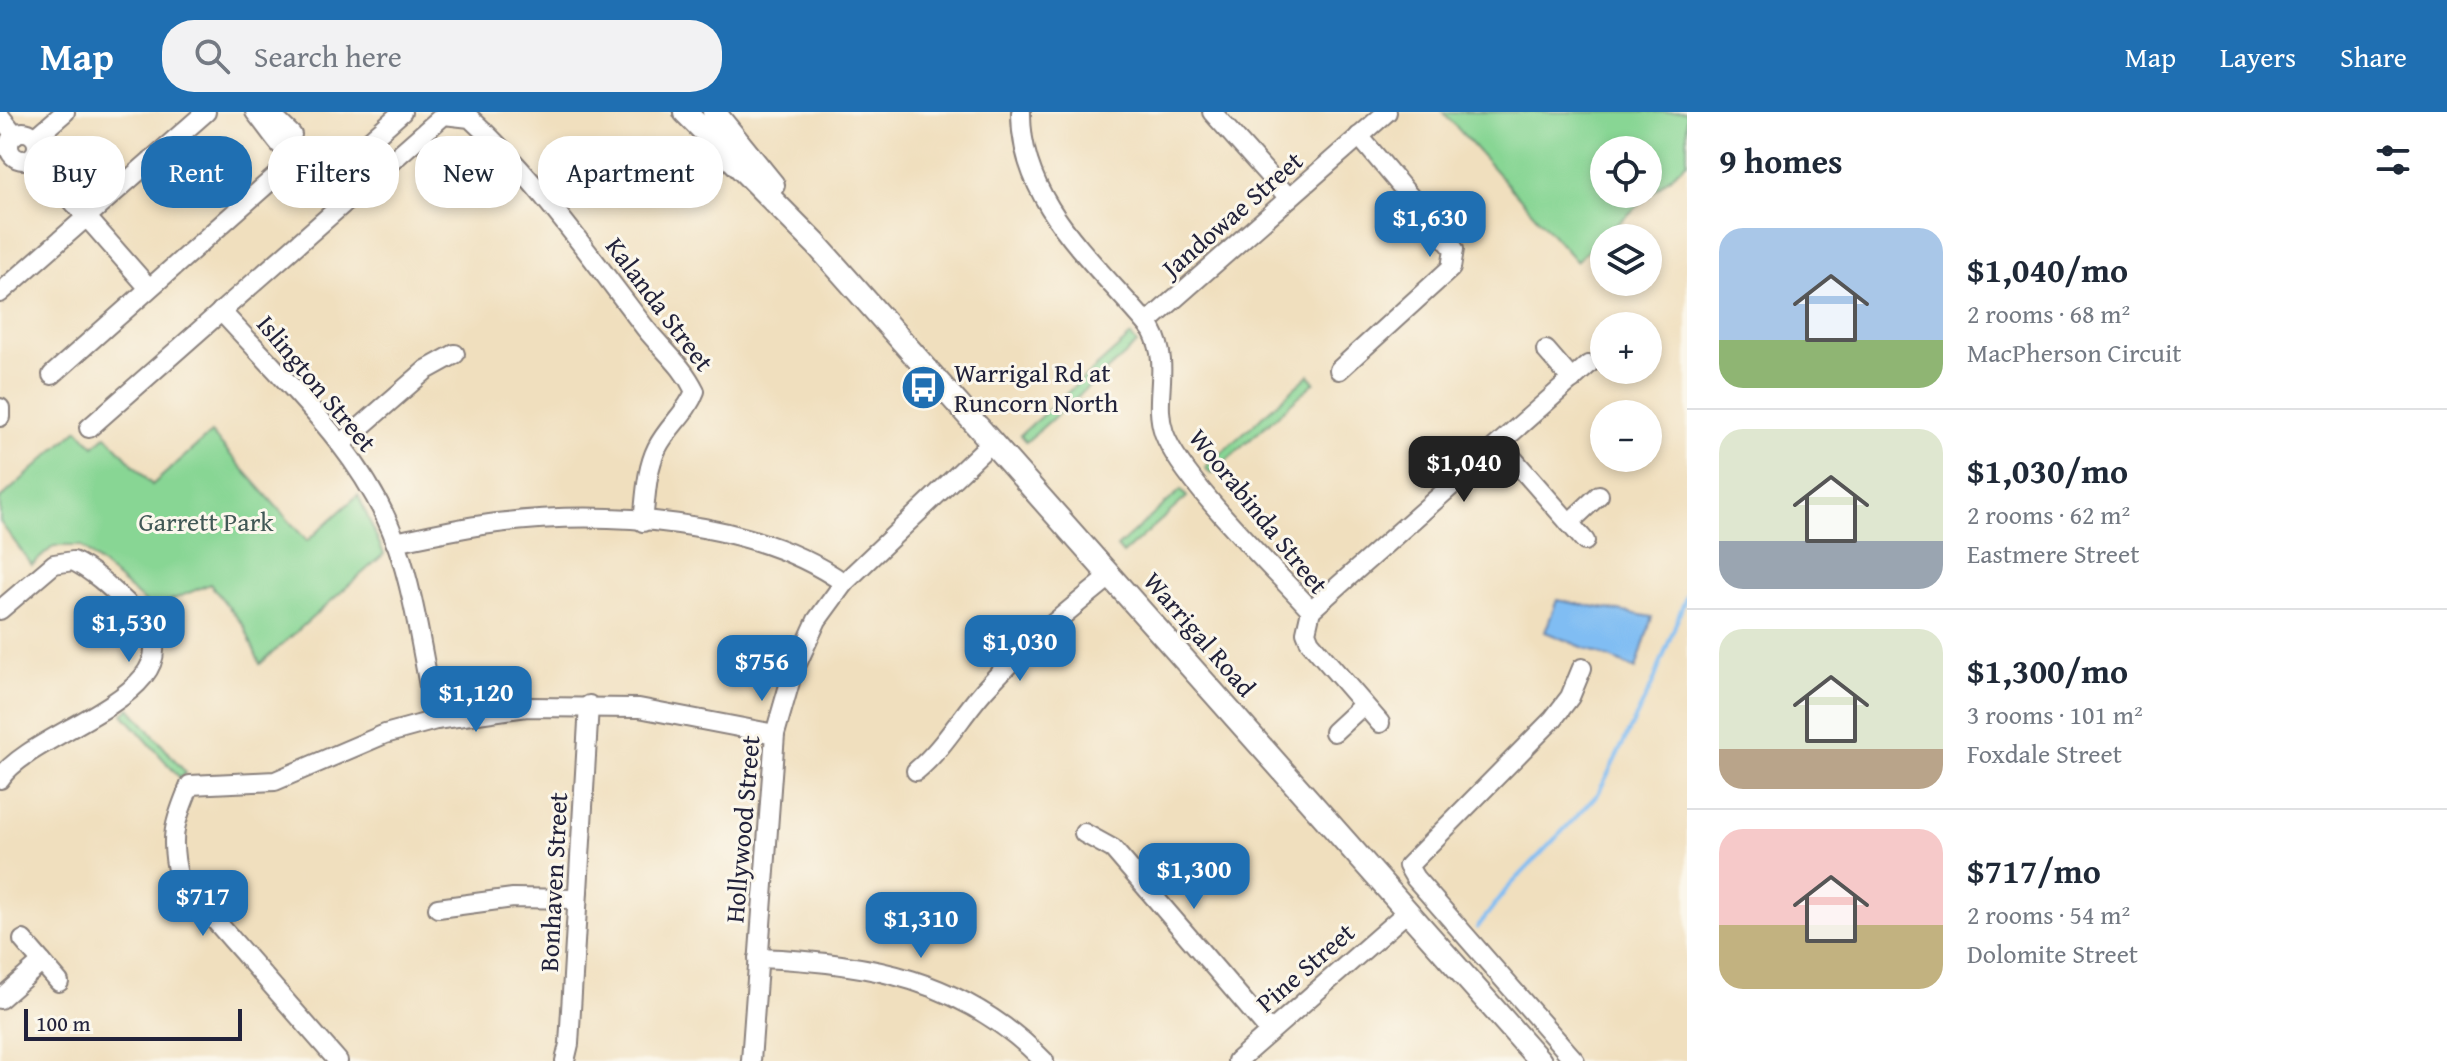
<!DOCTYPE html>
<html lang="en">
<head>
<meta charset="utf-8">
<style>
	body { margin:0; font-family:"Gentium Book Plus",serif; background:#f2f2f3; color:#1f2937; height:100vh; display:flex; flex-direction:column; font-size:30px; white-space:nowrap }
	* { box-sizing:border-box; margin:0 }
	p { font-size:26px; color:#747a83 }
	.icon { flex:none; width:44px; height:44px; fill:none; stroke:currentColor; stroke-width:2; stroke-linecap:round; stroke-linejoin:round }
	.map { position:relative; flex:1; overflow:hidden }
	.panel { display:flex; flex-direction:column; background:#fff; width:760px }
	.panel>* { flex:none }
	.banner { position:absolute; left:24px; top:24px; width:760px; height:72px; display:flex; gap:16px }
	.fabs { position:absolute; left:1590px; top:24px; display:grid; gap:16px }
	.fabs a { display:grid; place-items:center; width:72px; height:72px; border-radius:50%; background:#fff; box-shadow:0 4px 12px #0003; font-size:40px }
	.scale { position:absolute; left:24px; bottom:20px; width:218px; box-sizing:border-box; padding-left:8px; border:4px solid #22223b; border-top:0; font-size:22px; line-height:28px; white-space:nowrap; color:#22223b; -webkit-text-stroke:6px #fbf7ec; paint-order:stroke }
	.price { position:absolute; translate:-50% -68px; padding:0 18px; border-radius:16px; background:#1f6fb2; color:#fff; font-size:26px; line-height:52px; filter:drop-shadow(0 2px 4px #0008) }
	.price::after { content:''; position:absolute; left:50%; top:48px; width:24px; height:18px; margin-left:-12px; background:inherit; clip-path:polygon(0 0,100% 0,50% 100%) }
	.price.active { background:#222; color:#fff }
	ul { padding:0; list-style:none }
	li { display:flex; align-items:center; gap:24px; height:200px; padding:0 32px }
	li+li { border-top:2px solid #e0e1e3 }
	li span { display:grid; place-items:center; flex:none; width:224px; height:160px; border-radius:24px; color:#555 }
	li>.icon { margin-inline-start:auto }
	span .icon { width:96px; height:96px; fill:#fffc; stroke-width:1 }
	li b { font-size:34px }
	h2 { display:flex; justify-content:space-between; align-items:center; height:96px; padding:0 32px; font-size:34px }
	.chip { padding:0 28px; border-radius:32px; background:#fff; box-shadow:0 4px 12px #0003; font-size:28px; line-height:72px }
	.chip.active { background:#1f6fb2; color:#fff }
	header { display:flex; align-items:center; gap:48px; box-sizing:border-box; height:112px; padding:0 40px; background:#1f6fb2; color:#fff }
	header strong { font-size:38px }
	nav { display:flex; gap:44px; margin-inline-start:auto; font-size:28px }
	.search { width:560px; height:72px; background:#f2f2f3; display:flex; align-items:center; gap:20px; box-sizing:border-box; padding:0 28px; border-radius:32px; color:#747a83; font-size:30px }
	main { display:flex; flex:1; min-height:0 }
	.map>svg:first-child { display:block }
</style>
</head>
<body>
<header>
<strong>Map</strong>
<div class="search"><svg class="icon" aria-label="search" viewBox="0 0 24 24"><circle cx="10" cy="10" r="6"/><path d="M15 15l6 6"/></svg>Search here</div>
<nav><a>Map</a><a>Layers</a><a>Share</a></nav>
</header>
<main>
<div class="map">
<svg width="1687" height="949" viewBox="0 0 1687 949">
	<rect width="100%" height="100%" fill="#fbf7ec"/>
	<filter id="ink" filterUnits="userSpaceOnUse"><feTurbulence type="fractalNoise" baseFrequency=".0125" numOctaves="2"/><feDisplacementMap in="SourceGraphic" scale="16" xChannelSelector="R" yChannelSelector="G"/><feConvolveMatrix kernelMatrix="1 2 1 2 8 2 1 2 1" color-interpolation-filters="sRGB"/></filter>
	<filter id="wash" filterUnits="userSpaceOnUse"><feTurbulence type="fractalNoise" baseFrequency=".006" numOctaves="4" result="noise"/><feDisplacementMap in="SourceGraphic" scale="32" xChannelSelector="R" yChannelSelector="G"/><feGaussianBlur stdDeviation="1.8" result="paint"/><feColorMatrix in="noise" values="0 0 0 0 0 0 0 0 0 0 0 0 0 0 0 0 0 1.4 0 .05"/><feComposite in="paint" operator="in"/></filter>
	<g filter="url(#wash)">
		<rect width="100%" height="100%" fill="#f0dfbe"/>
		<g fill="#88d694" stroke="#557c68" stroke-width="2" fill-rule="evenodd">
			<path d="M1443 0H1687V50L1576 149ZM1604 38H1648V82H1604Z"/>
			<path d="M1131 224 1137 232 1026 330 1020 323Z"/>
			<path d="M1309 263 1315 270 1211 362 1205 355Z"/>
			<path d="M78 317 94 334 106 323 152 373 211 321 307 429 358 383 384 442 260 552 244 514 210 472 152 496 80 434H54L32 453 0 410V387Z"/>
			<path d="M1181 378 1187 385 1123 442 1117 435Z"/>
			<path d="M130 596 186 661 180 666 123 602Z"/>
		</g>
		<path fill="#80bdf3" stroke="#517097" stroke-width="2" d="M1557 488 1652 505 1636 557 1545 520Z"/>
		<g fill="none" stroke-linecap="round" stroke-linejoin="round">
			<path stroke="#80bdf3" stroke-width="4" d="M1477 816 1506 778 1598 682 1653 571 1687 482"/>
		</g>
	</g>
	<g filter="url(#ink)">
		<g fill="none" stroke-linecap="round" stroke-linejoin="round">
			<defs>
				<g id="minor">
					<path d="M255 0C279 29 296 67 339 56L402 0"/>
					<path d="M268 0 292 23"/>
					<path d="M1021 0C1020 93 1098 152 1152 218 1172 255 1152 286 1164 321 1181 368 1274 457 1311 498L1306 520 1310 530 1380 611"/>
					<path d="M1212 0 1289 86"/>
					<path d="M0 4 15 23"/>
					<circle cx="23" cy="34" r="14"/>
					<path d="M35 26 65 0"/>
					<path d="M33 44 148 175"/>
					<path d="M0 181 206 0"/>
					<path d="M221 199C285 270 363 339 396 430 416 487 423 550 436 608"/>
					<path d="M1147 211 1387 0"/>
					<path d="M1546 238 1572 268"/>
					<path d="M1339 258 1451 156 1454 137 1359 24"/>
					<path d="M52 263 276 64"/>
					<path d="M0 296V305"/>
					<path d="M89 316 444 3 470 6C537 68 591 145 646 217 663 238 683 254 695 279 687 301 668 314 657 336 646 358 646 385 643 410"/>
					<path d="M341 332 426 258 455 242"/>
					<path d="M1500 332 1585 429"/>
					<path d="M1569 411 1599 383"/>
					<path d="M395 430C429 423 463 415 497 411 605 398 753 406 844 471"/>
					<path d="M0 498 54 452 73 449C94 459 114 479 131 495 218 578 33 615 0 667"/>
					<path d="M1311 498 1588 253"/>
					<path d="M1334 620 1363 593"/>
					<path d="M916 659C945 635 962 602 987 575 1025 533 1068 499 1111 464"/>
					<path d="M1084 721 1113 737 1270 920"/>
					<path d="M438 796 513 786 577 787"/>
					<path d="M23 828 59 870"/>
					<path d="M758 846C868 850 963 867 1044 949"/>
					<path d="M0 887 42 850"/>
					<path d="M338 949 179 767C169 726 174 711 190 673L275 669 385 622 436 608 527 595 639 596 775 622"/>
					<path d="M565 949 569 932 589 593"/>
					<path d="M751 949 775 622 792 563 817 508 844 471 993 329"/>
					<path d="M1237 949 1407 800"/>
					<path d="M1575 949 1415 766 1408 754 1553 607 1570 585 1582 556"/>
				</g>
				<g id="major">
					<path d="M685 0 816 132 1540 949"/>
					<path d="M714 0 773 73"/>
				</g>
			</defs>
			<use href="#minor" stroke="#89807c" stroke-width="22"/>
			<use href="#major" stroke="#89807c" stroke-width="26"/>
			<use href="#minor" stroke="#fff" stroke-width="18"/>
			<use href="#major" stroke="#fff" stroke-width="22"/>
		</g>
	</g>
	<defs>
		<symbol id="bus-disc" viewBox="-11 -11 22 22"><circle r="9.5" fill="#1f6fb2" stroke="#fbf7ec"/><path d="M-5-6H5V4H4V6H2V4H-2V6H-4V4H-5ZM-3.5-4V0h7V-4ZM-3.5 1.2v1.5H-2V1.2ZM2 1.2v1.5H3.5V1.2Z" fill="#fff"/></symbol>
	</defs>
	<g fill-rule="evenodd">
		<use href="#bus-disc" x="898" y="250" width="51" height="51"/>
	</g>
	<g text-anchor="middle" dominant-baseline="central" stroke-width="6" stroke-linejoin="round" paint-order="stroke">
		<g font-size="26" fill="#22223b" stroke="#fbf7ec">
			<text transform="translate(1232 102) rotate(-41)">Jandowae Street</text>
			<text transform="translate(660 192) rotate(53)">Kalanda Street</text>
			<text transform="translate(317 271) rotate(50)">Islington Street</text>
			<text transform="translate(1259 399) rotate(51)">Woorabinda Street</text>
			<text transform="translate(1200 522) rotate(49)">Warrigal Road</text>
			<text transform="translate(742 717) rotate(-85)">Hollywood Street</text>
			<text transform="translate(553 770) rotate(-87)">Bonhaven Street</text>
			<text transform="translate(1305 855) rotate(-41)">Pine Street</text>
		</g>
		<g font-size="26" fill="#22223b" stroke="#fbf7ec" text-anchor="start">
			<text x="954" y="260">Warrigal Rd at<tspan x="954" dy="30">Runcorn North</tspan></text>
		</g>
		<g font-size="26" fill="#415856" stroke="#fbf7ec">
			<text x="206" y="409">Garrett Park</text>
		</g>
	</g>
</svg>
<div class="fabs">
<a><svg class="icon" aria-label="locate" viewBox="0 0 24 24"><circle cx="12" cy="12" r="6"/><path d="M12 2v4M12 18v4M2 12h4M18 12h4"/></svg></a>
<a><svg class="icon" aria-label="layers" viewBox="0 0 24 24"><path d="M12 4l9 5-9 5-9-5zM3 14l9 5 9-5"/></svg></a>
<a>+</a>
<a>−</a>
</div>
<div class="scale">100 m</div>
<b class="price" style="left:1430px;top:147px">$1,630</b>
<b class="price active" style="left:1464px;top:392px">$1,040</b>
<b class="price" style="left:129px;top:552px">$1,530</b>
<b class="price" style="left:1020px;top:571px">$1,030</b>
<b class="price" style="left:762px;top:591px">$756</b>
<b class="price" style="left:476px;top:622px">$1,120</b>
<b class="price" style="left:1194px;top:799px">$1,300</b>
<b class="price" style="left:203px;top:826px">$717</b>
<b class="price" style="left:921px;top:848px">$1,310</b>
<div class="banner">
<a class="chip">Buy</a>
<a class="chip active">Rent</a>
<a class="chip">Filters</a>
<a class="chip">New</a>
<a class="chip">Apartment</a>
</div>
</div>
<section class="panel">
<h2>9 homes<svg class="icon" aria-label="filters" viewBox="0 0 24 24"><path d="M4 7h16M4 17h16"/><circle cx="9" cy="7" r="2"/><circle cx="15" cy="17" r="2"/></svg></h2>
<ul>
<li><span style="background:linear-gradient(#a9c7e8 70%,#8fb573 0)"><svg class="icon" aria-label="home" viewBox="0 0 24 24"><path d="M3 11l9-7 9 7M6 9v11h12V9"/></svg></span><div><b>$1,040/mo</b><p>2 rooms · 68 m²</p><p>MacPherson Circuit</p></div></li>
<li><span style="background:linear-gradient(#dfe7d0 70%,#9aa5b1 0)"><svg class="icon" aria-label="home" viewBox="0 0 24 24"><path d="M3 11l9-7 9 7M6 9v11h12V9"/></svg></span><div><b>$1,030/mo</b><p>2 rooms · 62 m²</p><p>Eastmere Street</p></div></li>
<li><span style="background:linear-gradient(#dfe7d0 75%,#b9a48a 0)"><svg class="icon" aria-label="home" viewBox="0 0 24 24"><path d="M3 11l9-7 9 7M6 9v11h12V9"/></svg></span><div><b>$1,300/mo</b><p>3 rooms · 101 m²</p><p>Foxdale Street</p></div></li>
<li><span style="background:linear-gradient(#f6c9c9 60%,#c2b280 0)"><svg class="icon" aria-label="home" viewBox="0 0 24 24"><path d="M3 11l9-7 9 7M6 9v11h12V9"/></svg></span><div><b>$717/mo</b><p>2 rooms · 54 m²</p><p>Dolomite Street</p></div></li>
</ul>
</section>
</main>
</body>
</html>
